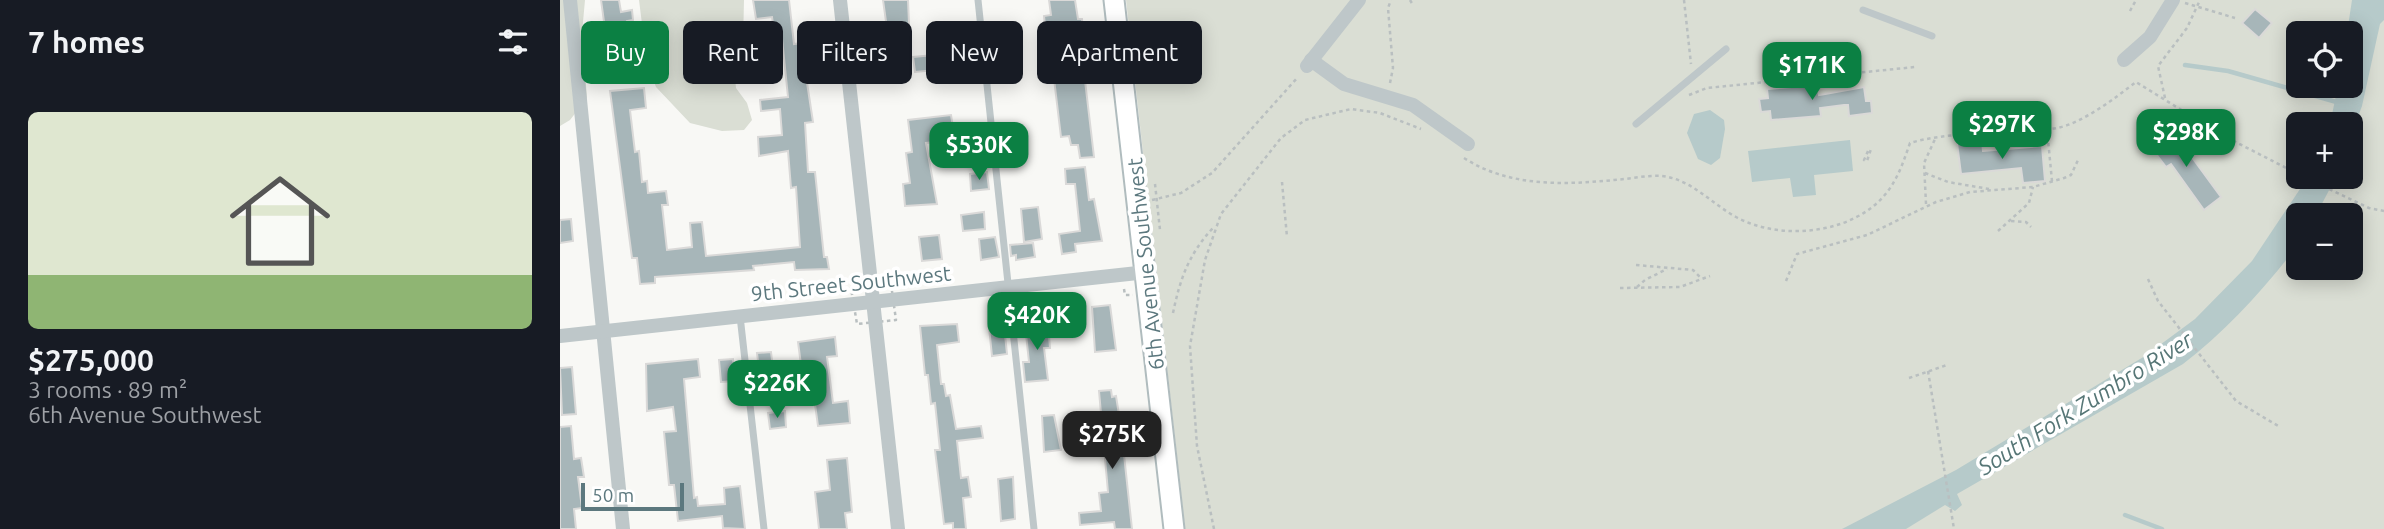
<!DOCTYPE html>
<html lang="en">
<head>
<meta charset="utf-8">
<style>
	body { margin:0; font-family:Ubuntu,sans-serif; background:#20242c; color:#f1f3f6; height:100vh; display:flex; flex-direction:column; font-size:26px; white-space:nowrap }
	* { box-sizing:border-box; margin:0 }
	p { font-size:23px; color:#9ea1a6 }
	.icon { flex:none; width:38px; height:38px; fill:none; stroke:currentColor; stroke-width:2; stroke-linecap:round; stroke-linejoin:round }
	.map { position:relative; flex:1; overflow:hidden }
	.sheet { display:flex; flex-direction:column; background:#171b24; width:560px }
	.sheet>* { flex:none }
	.banner { position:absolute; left:21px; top:21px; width:665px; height:63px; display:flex; gap:14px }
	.tools { position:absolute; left:1726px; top:21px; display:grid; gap:14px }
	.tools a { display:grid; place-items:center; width:77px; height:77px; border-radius:10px; background:#171b24; box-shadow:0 4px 18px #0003; font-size:35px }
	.scale { position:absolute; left:21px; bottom:18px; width:103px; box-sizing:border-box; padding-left:7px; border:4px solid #5c787e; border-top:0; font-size:19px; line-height:24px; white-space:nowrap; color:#5c787e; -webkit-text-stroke:5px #fff; paint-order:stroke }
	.price { position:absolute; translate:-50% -60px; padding:0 16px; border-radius:14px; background:#0b8043; color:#fff; font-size:23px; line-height:46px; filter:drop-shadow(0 2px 4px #0008) }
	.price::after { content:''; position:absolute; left:50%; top:42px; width:21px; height:16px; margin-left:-10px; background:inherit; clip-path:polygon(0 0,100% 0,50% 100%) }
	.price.selected { background:#222; color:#fff }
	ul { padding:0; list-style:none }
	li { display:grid; align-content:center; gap:14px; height:371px; padding:0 28px }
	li+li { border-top:2px solid #363941 }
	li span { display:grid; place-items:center; height:217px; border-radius:10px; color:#555 }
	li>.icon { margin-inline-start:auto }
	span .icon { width:126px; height:126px; fill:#fffc; stroke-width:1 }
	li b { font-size:30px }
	h2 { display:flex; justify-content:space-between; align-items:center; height:84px; padding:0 28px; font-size:30px }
	.chip { padding:0 24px; border-radius:10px; background:#171b24; box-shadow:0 4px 18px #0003; font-size:24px; line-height:63px }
	.chip.selected { background:#0b8043; color:#fff }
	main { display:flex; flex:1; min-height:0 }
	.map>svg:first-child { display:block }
</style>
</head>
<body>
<main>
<section class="sheet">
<h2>7 homes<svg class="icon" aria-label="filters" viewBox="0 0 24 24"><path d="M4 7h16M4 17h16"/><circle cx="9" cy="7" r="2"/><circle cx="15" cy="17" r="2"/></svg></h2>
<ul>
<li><span style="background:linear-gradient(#dfe7d0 75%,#8fb573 0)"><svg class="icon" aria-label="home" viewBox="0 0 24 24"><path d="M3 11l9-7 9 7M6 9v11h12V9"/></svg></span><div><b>$275,000</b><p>3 rooms · 89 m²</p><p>6th Avenue Southwest</p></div></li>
</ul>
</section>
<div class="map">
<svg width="1824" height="529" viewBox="0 0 1824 529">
	<rect width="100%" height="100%" fill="#f8f8f5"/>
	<g fill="#daded4" fill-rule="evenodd">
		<path d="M0 0H25L22 33 27 98 10 120 0 126Z"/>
		<path d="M79 0H184L183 43 174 67 176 88 187 103 192 120 184 130 162 131 130 123 96 87 87 64Z"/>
		<path d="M566 0H1824V529H625ZM1738 33H1790V86H1738ZM1738 124H1790V177H1738ZM1738 215H1790V268H1738Z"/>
	</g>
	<g fill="#b6caca">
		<path d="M1792 0H1824V20L1820 24 1802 106 1790 138V124H1770L1778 86H1790V33H1787Z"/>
		<path d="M1150 110 1164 120 1165 129 1160 158 1151 165 1138 159 1127 133 1134 114Z"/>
		<path d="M1290 140 1293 171 1254 175 1256 195 1233 197 1230 178 1192 182 1188 151Z"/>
		<path d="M1748 177H1776L1756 215H1738V244L1735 249C1701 292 1666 331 1623 364L1397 494 1402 505 1395 511 1385 505 1346 529H1282L1396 470 1585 356 1635 319 1692 261Z"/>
	</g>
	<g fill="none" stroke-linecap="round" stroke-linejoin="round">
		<g stroke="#b6caca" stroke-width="4.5">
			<path d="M1625 65 1668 71 1780 103"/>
			<path d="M1565 515 1602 529"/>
		</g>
	</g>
	<g fill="#a7b6b9" stroke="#dad9d8" stroke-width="2">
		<path d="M41 0H59L61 12 72 10 73 20 67 21 72 58 82 57 84 67 51 72Z"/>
		<path d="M193 0H229L234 44 241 43 253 122 245 123 248 172H255L264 257H267L269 269 235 270 234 262 193 266 194 270 95 277V283L80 284 77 258H72L50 91 84 88 86 108 70 110 75 152 79 151 82 182 87 181 88 193 106 191 108 205H102L107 250 132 247 130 223 142 222 146 256 240 247 236 187 231 188 228 151 199 156 198 137 222 135 220 109 201 111 200 100 228 97 221 29 214 30 212 17 196 19Z"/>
		<path d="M323 0H348L350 47 330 50Z"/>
		<path d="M489 0H515L518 19H522L523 31 500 33 504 74 524 72 534 157 520 158 518 145H511L509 136 501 137 492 62 484 63 482 44H487L484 16 491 15Z"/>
		<path d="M1695 9 1712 23 1699 38 1682 23Z"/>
		<path d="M374 55 376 70 355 72 353 57Z"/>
		<path d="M1257 85 1259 95 1304 87 1306 101H1311L1312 113 1289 116 1288 105H1284L1260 108 1261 116 1211 120 1210 111 1201 112 1199 99 1208 98 1207 89Z"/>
		<path d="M391 115 395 140 366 143 377 204 345 206 343 184 350 183 346 153 352 152 348 120Z"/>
		<path d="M1612 130 1661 197 1644 210 1611 164 1606 167 1590 146Z"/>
		<path d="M1422 141 1423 151 1482 146 1485 181 1463 183 1461 168 1401 174 1397 143Z"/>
		<path d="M525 167 529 200 534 199 542 241 515 244 516 252 502 254 499 234 520 231 515 184H506L505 169Z"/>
		<path d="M427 172 429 189 411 191 410 174Z"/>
		<path d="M478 207 482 239 464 242 461 209Z"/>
		<path d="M424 212 425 229 403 231 401 215Z"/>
		<path d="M11 219 13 241 0 243V220Z"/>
		<path d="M379 235 382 259 362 261 359 237Z"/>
		<path d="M435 237 439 257 421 260 419 239Z"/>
		<path d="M473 243 475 257 456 260V255L451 256 450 245Z"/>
		<path d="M550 305 556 350 535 352 532 307Z"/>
		<path d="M488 323 490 348H484L488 380 465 382 463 362H469L465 325Z"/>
		<path d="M397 324 399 342 377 345 381 384H384L386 396 390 395 396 429 421 426 423 438 397 441 401 478 408 477 411 497 403 498 406 529H393V523L384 524 375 450H380L375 403 371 404 368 375H365L360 326Z"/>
		<path d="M444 325 447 354 432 356 429 327Z"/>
		<path d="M275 337 277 356 267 357 273 403 288 401 290 423 258 426 254 397 240 399 238 381 243 380 238 342Z"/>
		<path d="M211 352 217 401 203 403 197 353Z"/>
		<path d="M138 359 140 377 124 379 134 498 137 497 138 506 165 504 164 488 180 486 185 529 163 528 162 516 118 521 114 485H109L104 432 116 431 113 407 87 411 86 364Z"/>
		<path d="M173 359 175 381 161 382 159 360Z"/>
		<path d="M12 367 16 414 2 415 0 368Z"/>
		<path d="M551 390 552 397 556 396 561 427 572 529H555L554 522 520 525 519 513 541 511 539 493 548 492 539 391Z"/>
		<path d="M225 411 226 427 210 429 208 413Z"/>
		<path d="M494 415 501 450 484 452 482 416Z"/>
		<path d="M11 426 14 459 21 458 24 477H18L22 508 14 509 16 529H0V427Z"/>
		<path d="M287 458 292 512 285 513 287 529H259L255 492 270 490 267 460Z"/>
		<path d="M453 477 455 519 441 521 438 479Z"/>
	</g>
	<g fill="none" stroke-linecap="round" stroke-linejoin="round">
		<defs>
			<path id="secondary" d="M554 0 614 529"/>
		</defs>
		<use href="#secondary" stroke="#b0bcbe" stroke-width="23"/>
		<g stroke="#b9bfc0" stroke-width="2.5" stroke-dasharray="3.5 3.5" stroke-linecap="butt">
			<path d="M850 0 853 5"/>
			<path d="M1124 0 1131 64"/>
			<path d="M1625 3 1675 18"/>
			<path d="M1570 11 1576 0"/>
			<path d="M830 83 833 68 828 8 831 0"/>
			<path d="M1129 95 1147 88 1355 67"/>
			<path d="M1605 98 1598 66 1627 28 1640 0"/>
			<path d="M1487 129 1492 181"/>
			<path d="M1308 151 1304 160 1307 161 1311 149"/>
			<path d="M904 158C949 187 1003 185 1054 180 1070 179 1086 175 1102 176 1131 179 1152 204 1176 217 1222 242 1296 234 1328 191 1339 176 1344 160 1350 143 1398 129 1449 137 1497 128 1523 123 1555 98 1576 82L1662 135 1738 174"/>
			<path d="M1365 173 1388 182 1429 189"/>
			<path d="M1744 177 1809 208 1824 211"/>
			<path d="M722 182 727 237"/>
			<path d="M595 184 600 230"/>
			<path d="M592 200 621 193 652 173 738 77"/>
			<path d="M1366 204 1364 163 1376 137"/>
			<path d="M1451 221 1466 222 1471 227"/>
			<path d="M1438 231 1469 203 1473 187"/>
			<path d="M1076 265 1133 270 1140 277"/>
			<path d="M1588 279 1598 301 1676 401 1720 427"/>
			<path d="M1226 281 1237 254 1307 235 1376 202 1410 192 1473 187 1504 178 1511 175 1518 160"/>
			<path d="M331 284 336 320 297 324 291 288Z"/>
			<path d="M1077 287 1085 280 1107 269"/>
			<path d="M1060 288 1120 287 1150 276"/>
			<path d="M564 289 565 295H573"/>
			<path d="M613 313C620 279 629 253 654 227"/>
			<path d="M1368 371 1394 529"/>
			<path d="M1349 378 1387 365"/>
			<path d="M654 529 637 446 630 346 645 260 661 214 721 138 745 120 791 109 820 113 861 129"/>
		</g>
		<g stroke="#bec7c9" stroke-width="7">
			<path d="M418 0 474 529"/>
			<path d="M1303 10 1372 36"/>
			<path d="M1076 124 1166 49"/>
			<path d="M180 316 204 529"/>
		</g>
		<g stroke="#bec7c9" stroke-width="14">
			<path d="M10 0 63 529"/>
			<path d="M280 0 338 529"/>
			<path d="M751 60 784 84 853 105 908 144"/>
			<path d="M1564 60 1590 37 1613 0"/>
			<path d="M747 66 799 0"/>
			<path d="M0 336 587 272"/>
		</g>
		<use href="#secondary" stroke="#fff" stroke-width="19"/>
	</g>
	<g text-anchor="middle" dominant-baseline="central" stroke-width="7" stroke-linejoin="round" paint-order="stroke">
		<g font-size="21" fill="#5c787e" stroke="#fff">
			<text transform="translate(585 264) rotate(-96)">6th Avenue Southwest</text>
			<text transform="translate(291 283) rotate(-6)">9th Street Southwest</text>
		</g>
		<g font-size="23" font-style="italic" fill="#567676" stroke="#fff">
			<text transform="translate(1525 403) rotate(-32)">South Fork Zumbro River</text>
		</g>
	</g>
</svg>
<div class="tools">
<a><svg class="icon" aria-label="locate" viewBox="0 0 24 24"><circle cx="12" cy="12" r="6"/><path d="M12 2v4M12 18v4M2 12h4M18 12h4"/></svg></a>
<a>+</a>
<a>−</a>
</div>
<div class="scale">50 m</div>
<b class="price" style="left:1252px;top:102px">$171K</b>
<b class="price" style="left:1442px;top:161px">$297K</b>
<b class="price" style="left:1626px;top:169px">$298K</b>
<b class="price" style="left:419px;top:182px">$530K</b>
<b class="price" style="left:477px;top:352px">$420K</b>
<b class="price" style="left:217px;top:420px">$226K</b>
<b class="price selected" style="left:552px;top:471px">$275K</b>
<div class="banner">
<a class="chip selected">Buy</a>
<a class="chip">Rent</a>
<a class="chip">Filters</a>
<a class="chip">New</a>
<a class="chip">Apartment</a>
</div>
</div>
</main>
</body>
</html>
